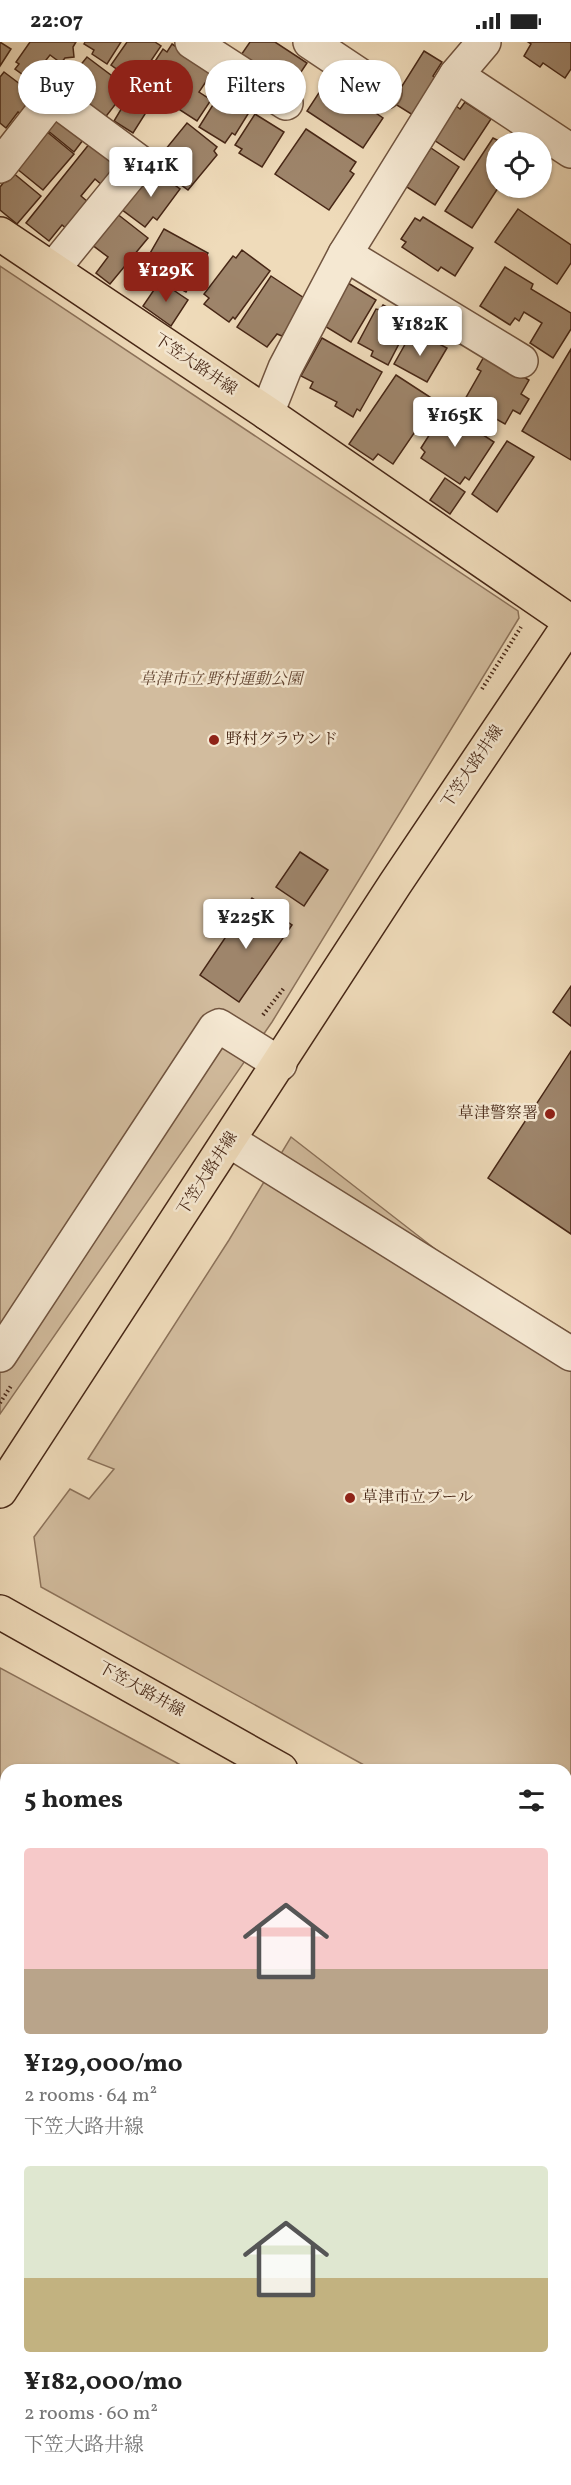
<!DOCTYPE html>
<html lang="en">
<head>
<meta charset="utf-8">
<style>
	body { margin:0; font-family:Vollkorn,"Noto Serif JP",serif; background:#f6f6f6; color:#222; height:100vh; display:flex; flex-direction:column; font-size:22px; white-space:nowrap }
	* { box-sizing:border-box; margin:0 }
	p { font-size:20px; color:#767676 }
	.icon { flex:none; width:33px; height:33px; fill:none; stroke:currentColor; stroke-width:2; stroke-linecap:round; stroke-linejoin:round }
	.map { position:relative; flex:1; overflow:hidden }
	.sheet { position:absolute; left:0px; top:1722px; width:572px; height:722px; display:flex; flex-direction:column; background:#fff; border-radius:18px 18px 0 0; box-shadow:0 2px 4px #0004 }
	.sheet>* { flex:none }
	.guide { position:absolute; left:18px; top:18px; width:536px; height:54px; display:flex; gap:12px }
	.buttons { position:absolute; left:486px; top:90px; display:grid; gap:12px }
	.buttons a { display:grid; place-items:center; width:66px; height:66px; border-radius:50%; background:#fff; box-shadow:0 2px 4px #0004; font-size:30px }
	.price { position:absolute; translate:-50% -51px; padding:0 14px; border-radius:6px; background:#fff; color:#222; font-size:20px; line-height:39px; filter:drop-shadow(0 2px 3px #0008) }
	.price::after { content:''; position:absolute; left:50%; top:36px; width:18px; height:14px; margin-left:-9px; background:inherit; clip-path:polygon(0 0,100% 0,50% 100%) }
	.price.active { background:#8f2418; color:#fff }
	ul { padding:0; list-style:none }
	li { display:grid; align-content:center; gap:12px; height:318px; padding:0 24px }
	li span { display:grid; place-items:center; height:186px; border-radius:6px; color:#555 }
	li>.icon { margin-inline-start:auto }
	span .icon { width:108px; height:108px; fill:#fffc; stroke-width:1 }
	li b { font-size:26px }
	h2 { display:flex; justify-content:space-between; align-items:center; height:72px; padding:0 24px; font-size:26px }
	.pill { padding:0 21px; border-radius:27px; background:#fff; box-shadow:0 2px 4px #0004; font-size:21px; line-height:54px }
	.pill.active { background:#8f2418; color:#fff }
	.status { display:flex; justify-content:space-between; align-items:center; height:42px; padding:0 30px; background:#fff; direction:ltr }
	.status svg { height:16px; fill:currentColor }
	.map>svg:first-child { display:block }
</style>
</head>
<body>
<div class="status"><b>22:07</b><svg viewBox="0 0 49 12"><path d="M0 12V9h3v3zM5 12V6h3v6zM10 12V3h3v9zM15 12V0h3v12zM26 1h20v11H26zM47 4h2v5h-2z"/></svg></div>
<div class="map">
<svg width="571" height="2443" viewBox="0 0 571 2443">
	<rect width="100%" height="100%" fill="#efdbba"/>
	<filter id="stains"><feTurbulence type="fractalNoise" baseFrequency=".00333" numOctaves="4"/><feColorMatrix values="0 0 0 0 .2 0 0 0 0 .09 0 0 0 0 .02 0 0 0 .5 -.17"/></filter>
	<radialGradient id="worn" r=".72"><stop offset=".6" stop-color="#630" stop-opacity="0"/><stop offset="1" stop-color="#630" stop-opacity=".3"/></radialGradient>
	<g fill="#d2bc9e" stroke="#8c725a" stroke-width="1.5">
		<path d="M0 224 518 569 519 576 272 980 0 1372Z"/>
		<path d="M291 1095 439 1210 571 1292V1837L566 1834V1728H373L41 1545 34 1495 70 1447 89 1457 114 1427 88 1417 229 1198Z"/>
		<path d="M0 1626 190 1728H6V1750L0 1747Z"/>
		<path d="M0 1783 6 1784V1904L0 1901Z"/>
		<path d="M566 1926 571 1929V2082L566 2080Z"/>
		<path d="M566 2115 571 2118V2222L566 2219Z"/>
	</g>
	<g fill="#9e856b" stroke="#472716" stroke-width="1.5">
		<path d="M0 0 11 7 0 24Z"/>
		<path d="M30 0H76L73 5 74 15 65 16 61 21 50 13 46 18V31H30L26 35 15 27 19 22 16 20Z"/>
		<path d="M85 0H121L107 22 92 12 94 8 84 2Z"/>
		<path d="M127 0H155L161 4 136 41 111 23Z"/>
		<path d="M250 0H275L307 21 289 48 239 16Z"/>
		<path d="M528 0H571V27L565 36 543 21 540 25 524 14 531 2Z"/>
		<path d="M172 2 213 29 199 50 211 58 197 79 140 42 163 7 167 10Z"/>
		<path d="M424 9 442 20 433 34 439 38 416 75 392 60Z"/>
		<path d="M87 15 128 46 104 77 62 46Z"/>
		<path d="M4 30 37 55 23 73 18 70 6 86 0 81V35Z"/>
		<path d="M330 34 373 62 370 67 383 76 363 106 307 69Z"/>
		<path d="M132 49 152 61 133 91 114 79Z"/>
		<path d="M221 50H242L256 59 235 93 232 91 225 101 199 85Z"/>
		<path d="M451 60 460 67 465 60 491 77 464 118 428 94Z"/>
		<path d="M255 72 284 90 262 125 239 111 242 107 235 103Z"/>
		<path d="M58 76 83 98 74 110 47 88Z"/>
		<path d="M187 81 217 105 214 109 217 113 188 148 173 137 176 133 160 120 168 110 165 108Z"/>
		<path d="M306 87 356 120 350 129 354 132 329 168 275 132Z"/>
		<path d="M46 89 74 112 43 148 16 126Z"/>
		<path d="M493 96 501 100H496L498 146 472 186 445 169Z"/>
		<path d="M90 101 114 120 112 123 116 127 103 144 95 137 81 154 88 160 67 187 62 183 49 199 26 181Z"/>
		<path d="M431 106 459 125 435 163 399 140 419 108 426 113Z"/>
		<path d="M152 126 180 147 157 178 153 175 145 185 121 167Z"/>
		<path d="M12 130 41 154 17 182 0 168V145Z"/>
		<path d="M518 167 571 203V221L557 242 495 200Z"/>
		<path d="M116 171 148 196 110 242 96 231 108 215 91 202Z"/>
		<path d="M423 175 473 206 455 234 441 225 438 229 402 205 406 200 401 197 415 176 420 179Z"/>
		<path d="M164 187 208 211 186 250 160 236 164 230 145 220Z"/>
		<path d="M242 208 270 229 235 277 233 275 229 280 204 262 209 256 204 252 233 214 236 216Z"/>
		<path d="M505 225 533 242 531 247 571 271V287L553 316 530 301 542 281 524 270 519 279 515 276 510 283 480 264Z"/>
		<path d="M271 234 307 258 282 294 277 292 267 305 237 285Z"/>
		<path d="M160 239 188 258 171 284 143 264Z"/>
		<path d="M348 241 376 258 351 300 323 283Z"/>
		<path d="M383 263 405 275 398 287 405 290 388 323 371 314 373 309 358 301 376 267 380 268Z"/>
		<path d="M412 290 428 300 430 297 447 306 427 340 394 322Z"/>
		<path d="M322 296 382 330 360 369 357 367 353 375 335 364 337 360 310 346 313 340 301 334Z"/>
		<path d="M571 307V418L522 389Z"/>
		<path d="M485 313 529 338 521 352 529 357 520 372 513 368 505 382 464 359 481 329 477 327Z"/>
		<path d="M396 333 436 359 393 422 378 412 373 418 349 402Z"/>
		<path d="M445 368 494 400 469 438 465 435 460 442 421 416 425 410 421 406Z"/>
		<path d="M507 399 534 415 497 470 472 452Z"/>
		<path d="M445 436 465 450 450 472 430 458Z"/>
		<path d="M300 810 328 828 304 864 276 845Z"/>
		<path d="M252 856 292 883 239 960 200 933Z"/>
		<path d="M571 944V984L553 970Z"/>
		<path d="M571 1009V1192L488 1136Z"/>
		<path d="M0 2171 6 2174V2210L0 2206Z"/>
		<path d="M566 2264 571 2265V2307L566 2305Z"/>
		<path d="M6 2266V2296L0 2292V2274Z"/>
		<path d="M0 2313 6 2317V2343L2 2349Z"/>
		<path d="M0 2411 6 2415V2438H17L14 2443H0Z"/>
		<path d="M473 2438H530L535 2441 533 2443H479Z"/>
	</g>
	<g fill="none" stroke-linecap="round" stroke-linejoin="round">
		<defs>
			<g id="minor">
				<path d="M192 0 286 61"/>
				<path d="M310 0 385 50"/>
				<path d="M456 33 571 109"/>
				<path d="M0 124 50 60 57 59 138 119 136 125 53 227"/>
				<path d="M345 212 521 319"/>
				<path d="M267 371 285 326 345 212 456 33 484 0"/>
				<path d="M230 1099 571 1312"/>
				<path d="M0 1313 215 986 219 984 280 1022"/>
				<path d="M0 1921 6 1924"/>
				<path d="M0 2066 6 2070"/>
				<path d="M0 2106 6 2097"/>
				<path d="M566 2351 571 2353"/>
				<path d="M0 2388 6 2391"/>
				<path d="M90 2438 100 2443"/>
				<path d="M169 2443 173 2438"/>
				<path d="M380 2443 384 2438"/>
			</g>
			<g id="major">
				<path d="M0 192 267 371 571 580 395 842 0 1449"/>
				<path d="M0 1570 281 1728"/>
				<path d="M566 1878 571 1880"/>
			</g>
		</defs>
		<use href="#minor" stroke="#71543f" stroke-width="36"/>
		<use href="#major" stroke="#472716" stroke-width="36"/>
		<g stroke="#472716" stroke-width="4" stroke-dasharray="1.5 3" stroke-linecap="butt">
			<path d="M482 647 521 585"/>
			<path d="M263 973 284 946"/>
			<path d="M0 1361 11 1344"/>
			<path d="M0 1767 6 1771"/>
			<path d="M0 1814 6 1815"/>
			<path d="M566 2097 571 2100"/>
		</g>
		<use href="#minor" stroke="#f5e8d2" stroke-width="33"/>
		<use href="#major" stroke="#efdbba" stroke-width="33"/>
	</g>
	<g fill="#8f2418" stroke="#f5e8d2" stroke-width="2">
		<circle cx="214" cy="698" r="6"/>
		<circle cx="550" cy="1072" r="6"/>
		<circle cx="350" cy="1456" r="6"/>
	</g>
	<g text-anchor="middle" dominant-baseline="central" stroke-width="5" stroke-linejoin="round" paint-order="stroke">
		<g font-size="16" fill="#472716" stroke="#f5e8d2">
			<text transform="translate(195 323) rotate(34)">下笠大路井線</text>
			<text transform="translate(473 725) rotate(-56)">下笠大路井線</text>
			<text transform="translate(208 1132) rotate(-57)">下笠大路井線</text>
			<text transform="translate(141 1648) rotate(29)">下笠大路井線</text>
		</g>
		<g font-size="16" font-style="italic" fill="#634531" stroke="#f5e8d2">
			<text x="221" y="638">草津市立 野村運動公園</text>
		</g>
		<g font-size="16" fill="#472716" stroke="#f5e8d2" text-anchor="start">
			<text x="226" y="698">野村グラウンド</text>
			<text x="538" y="1072" text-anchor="end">草津警察署</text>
			<text x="362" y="1456">草津市立プール</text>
		</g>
	</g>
	<rect width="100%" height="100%" filter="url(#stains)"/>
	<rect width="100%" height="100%" fill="url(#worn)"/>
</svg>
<div class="buttons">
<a><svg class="icon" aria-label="locate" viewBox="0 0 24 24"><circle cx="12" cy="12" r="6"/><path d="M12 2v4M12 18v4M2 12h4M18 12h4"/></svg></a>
</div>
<b class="price" style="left:151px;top:156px">¥141K</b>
<b class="price active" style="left:166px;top:261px">¥129K</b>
<b class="price" style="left:420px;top:315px">¥182K</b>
<b class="price" style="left:455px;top:406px">¥165K</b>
<b class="price" style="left:246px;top:908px">¥225K</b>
<div class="guide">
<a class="pill">Buy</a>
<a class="pill active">Rent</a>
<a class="pill">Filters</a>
<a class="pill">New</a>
</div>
<section class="sheet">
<h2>5 homes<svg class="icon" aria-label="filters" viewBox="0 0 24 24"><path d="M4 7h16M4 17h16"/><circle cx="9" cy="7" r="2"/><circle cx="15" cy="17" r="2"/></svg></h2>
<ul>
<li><span style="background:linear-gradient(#f6c9c9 65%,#b9a48a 0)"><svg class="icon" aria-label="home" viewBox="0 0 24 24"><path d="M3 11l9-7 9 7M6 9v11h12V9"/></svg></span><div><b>¥129,000/mo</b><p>2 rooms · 64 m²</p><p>下笠大路井線</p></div></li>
<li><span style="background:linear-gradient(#dfe7d0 60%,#c2b280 0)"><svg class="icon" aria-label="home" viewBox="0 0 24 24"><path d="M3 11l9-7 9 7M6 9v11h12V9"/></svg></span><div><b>¥182,000/mo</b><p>2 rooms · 60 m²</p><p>下笠大路井線</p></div></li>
</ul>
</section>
</div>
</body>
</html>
